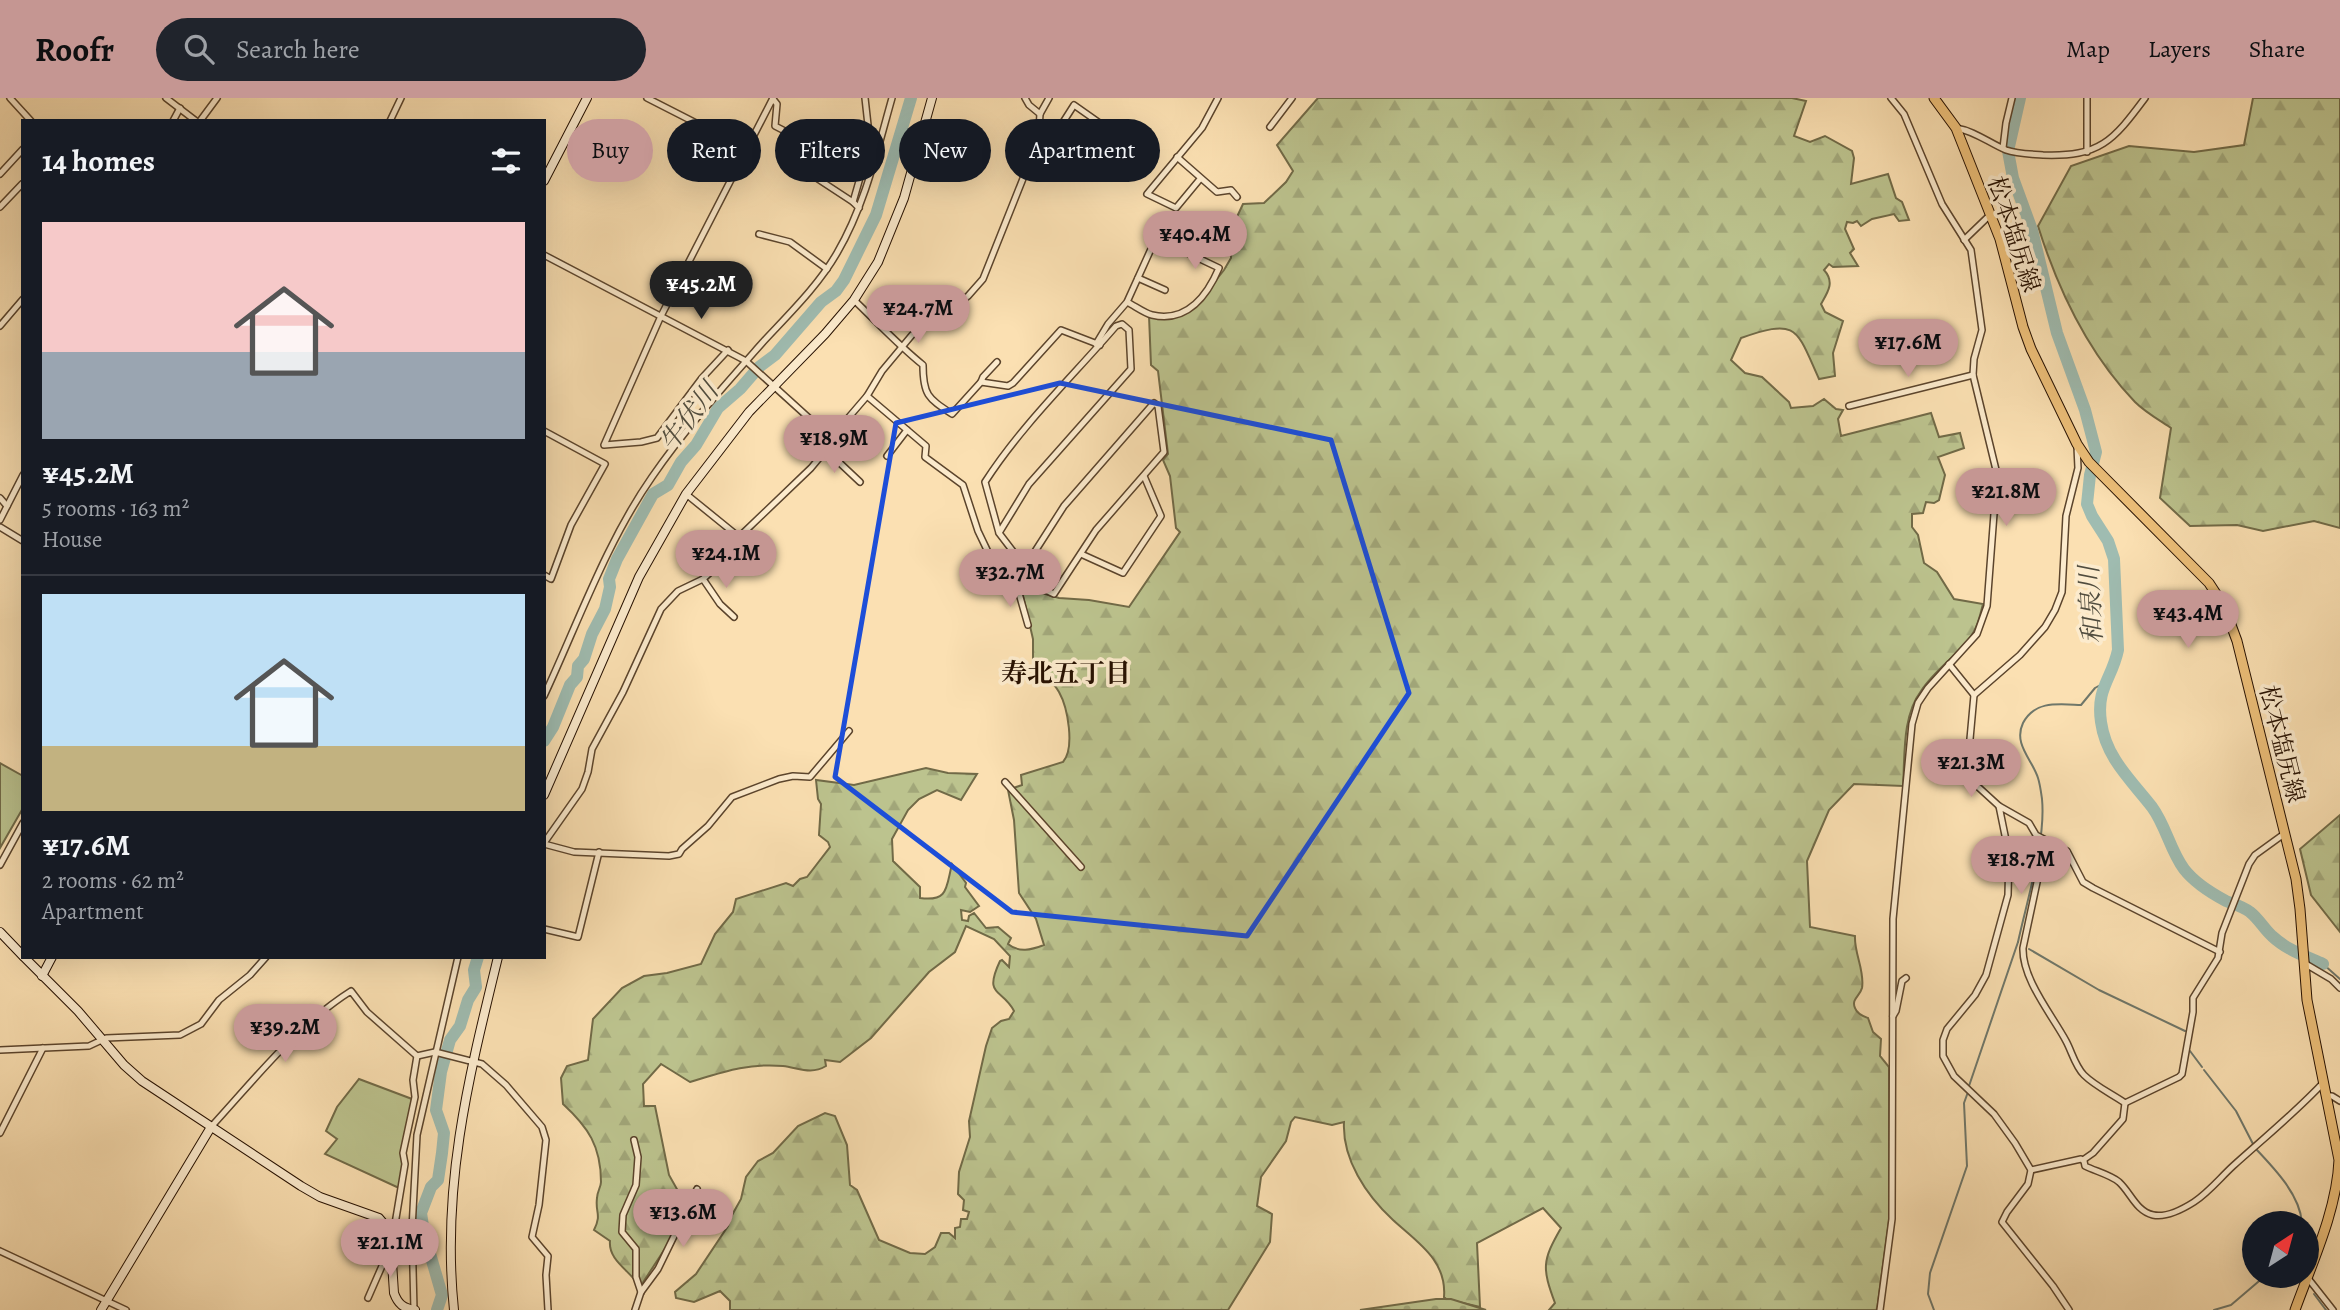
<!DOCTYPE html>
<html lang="en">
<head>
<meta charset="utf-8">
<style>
	body { margin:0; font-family:Alegreya,"Noto Serif JP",serif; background:#20242c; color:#f1f3f6; height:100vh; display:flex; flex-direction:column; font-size:26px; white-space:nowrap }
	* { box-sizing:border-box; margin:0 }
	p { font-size:23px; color:#9ea1a6 }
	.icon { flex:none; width:38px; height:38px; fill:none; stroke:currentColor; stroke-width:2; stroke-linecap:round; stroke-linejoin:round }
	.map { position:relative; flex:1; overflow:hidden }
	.sheet { position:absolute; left:21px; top:21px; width:525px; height:840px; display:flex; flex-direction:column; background:#171b24; border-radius:0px; box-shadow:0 7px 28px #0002 }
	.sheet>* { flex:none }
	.hud { position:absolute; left:567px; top:21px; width:665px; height:63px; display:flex; gap:14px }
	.needle { width:46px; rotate:36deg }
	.tools { position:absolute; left:2242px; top:1113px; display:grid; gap:14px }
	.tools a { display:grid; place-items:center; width:77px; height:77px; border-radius:50%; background:#171b24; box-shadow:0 7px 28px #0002; font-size:35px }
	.price { position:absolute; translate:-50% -60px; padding:0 16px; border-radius:24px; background:#c59692; color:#111; font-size:23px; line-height:46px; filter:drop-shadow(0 2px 4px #0008) }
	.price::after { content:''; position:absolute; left:50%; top:42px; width:21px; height:16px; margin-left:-10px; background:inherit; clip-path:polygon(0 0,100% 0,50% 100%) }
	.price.selected { background:#222; color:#fff }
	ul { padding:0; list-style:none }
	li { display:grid; align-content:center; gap:14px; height:371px; padding:0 21px }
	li+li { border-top:2px solid #363941 }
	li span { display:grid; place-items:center; height:217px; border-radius:0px; color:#555 }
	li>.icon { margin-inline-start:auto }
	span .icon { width:126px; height:126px; fill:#fffc; stroke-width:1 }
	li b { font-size:30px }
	h2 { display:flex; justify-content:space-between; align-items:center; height:84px; padding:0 21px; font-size:30px }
	.tag { padding:0 24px; border-radius:32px; background:#171b24; box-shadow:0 7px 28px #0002; font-size:24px; line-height:63px }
	.tag.selected { background:#c59692; color:#111 }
	header { display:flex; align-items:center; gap:42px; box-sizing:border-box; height:98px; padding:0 35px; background:#c59692; color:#111 }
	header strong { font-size:33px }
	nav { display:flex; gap:38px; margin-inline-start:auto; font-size:24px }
	.search { width:490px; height:63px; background:#20242c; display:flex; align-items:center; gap:18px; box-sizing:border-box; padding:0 24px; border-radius:38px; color:#9ea1a6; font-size:26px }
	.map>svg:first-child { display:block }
</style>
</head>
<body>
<header>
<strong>Roofr</strong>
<div class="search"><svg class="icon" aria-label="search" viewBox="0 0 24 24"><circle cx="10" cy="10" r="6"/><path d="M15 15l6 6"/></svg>Search here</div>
<nav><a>Map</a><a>Layers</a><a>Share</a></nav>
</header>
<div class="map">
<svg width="2340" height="1212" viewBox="0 0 2340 1212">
	<defs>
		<pattern id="forest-firs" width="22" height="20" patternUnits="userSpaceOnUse" patternTransform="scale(1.75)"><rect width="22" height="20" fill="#bcc38e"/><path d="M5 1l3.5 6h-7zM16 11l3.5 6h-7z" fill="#a1a679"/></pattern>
		<pattern id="cemetery-stones" width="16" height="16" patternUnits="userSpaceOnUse" patternTransform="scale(1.75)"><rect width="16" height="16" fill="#bcc38e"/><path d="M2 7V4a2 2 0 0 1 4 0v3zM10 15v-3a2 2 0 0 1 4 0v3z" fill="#a1a679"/></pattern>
	</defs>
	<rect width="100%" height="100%" fill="#fbe0b2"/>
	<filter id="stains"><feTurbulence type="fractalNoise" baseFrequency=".00286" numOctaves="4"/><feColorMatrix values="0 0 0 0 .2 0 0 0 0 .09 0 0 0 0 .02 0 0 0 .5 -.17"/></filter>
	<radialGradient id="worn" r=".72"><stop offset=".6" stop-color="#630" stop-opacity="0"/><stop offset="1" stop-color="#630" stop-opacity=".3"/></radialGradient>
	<g fill="#bcc38e" stroke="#716a47" stroke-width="2">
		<path d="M0 665 23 678V710L0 750Z"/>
		<path d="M359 981 412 1001 401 1056 403 1066 399 1090 325 1056 337 1041 326 1033 337 1009Z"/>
	</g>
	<g fill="url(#forest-firs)" stroke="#716a47" stroke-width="2">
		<path d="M1318 0H1792L1806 3 1794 38 1810 44 1825 38 1852 53 1854 60 1851 86 1888 76 1896 100 1902 104 1909 122 1899 123 1894 116 1872 121 1861 128 1857 123 1853 125 1847 124 1845 131 1854 151 1850 155 1858 168 1833 169 1829 166 1824 172C1835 184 1828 194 1821 206L1825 214 1843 223 1833 255 1835 278 1819 281C1796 230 1798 220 1741 240L1731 262 1745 275 1762 279 1789 304 1791 310 1813 308 1824 301 1836 311 1843 312 1838 321 1841 338 1931 315 1939 339 1960 335 1964 350 1938 359 1945 377 1939 402 1934 405 1926 404 1923 415 1912 416V429L1918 437 1924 465 1937 474 1954 501 1983 506C1980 518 1977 531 1969 541 1955 559 1934 573 1921 593 1902 618 1905 658 1903 688L1854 686 1829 712 1807 763 1810 829 1855 838C1854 855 1865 873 1862 890 1860 898 1851 901 1855 910 1857 916 1863 918 1868 920L1873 934 1881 941 1880 958 1889 969V1123L1877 1212H1549L1555 1205C1542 1170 1542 1163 1561 1130L1543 1110 1477 1145 1480 1209 1446 1201 1444 1199C1447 1162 1417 1144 1393 1122 1366 1097 1342 1061 1344 1024L1332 1027 1295 1019 1291 1024 1286 1043 1261 1079 1257 1108 1272 1116 1270 1144 1228 1212H730V1203L720 1193 694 1204 676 1200 675 1194 696 1176 728 1128 731 1119 741 1101 746 1079 758 1063 773 1055 798 1028 825 1015 835 1018 847 1047 850 1087 857 1092 879 1142 910 1155 925 1156 935 1149 941 1135H949L955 1140V1130L960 1129 961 1121H967L969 1114 963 1112 964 1102 958 1096 959 1074 970 1039 969 1023 986 948 992 930 1001 923 1009 921 1014 913C1002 890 983 899 1000 863L1002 862 1009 869 1010 858 994 841 966 828 955 854 929 874 871 940 840 964 825 962 826 968C811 977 799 970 783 968 747 965 723 974 690 984L661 966 643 986 644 1008H655L669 1077 687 1109 670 1143 640 1189C631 1173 608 1163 610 1143L594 1132C602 1116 595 1115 597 1100 597 1094 601 1089 601 1084 601 1048 588 1029 563 1006L561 980 567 968 588 962 593 921 622 890 644 878 667 875 701 866 715 836 733 814 736 801 786 785 793 788 800 781 807 779 830 749 828 744 819 737 821 706 818 701 816 682 854 687 926 670 948 675 977 676 961 702 937 692 919 701 908 712 892 741 893 763 920 789V800C949 804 946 789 952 766L966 785 965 789 979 808 970 814 961 812 962 822 968 823 969 818 974 815 986 830 998 829 1011 840 1008 846C1019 855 1031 852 1044 847L1036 821 1019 795 1014 722 1008 692 1022 687 1021 677 1063 664C1075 650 1068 610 1059 594 1053 583 1041 574 1033 565V541L1021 489 1059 500 1089 502 1129 509 1180 434 1176 430 1170 378 1163 362 1168 356 1158 273 1151 267 1149 218 1187 214 1193 211 1224 172 1231 160 1232 145 1226 142 1243 106 1264 105 1286 84 1293 73 1277 47Z"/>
		<path d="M2253 0H2340V430L2314 423 2263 433 2237 427 2190 428 2160 400 2171 330C2159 322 2145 314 2135 304 2089 256 2058 192 2038 128L2071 68 2129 48 2194 54 2244 47Z"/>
		<path d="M2340 717V834L2311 797 2300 751Z"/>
	</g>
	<path fill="url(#cemetery-stones)" stroke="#716a47" stroke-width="2" d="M1436 1201H1451L1486 1212H1360Z"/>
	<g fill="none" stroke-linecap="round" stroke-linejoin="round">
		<g stroke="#6f776a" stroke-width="2">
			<path d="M2018 844C2027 802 2046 743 2042 701 2041 694 2040 686 2038 680 2032 661 2013 646 2023 625 2035 602 2059 606 2081 607L2095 590 2104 585"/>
			<path d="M2029 851 2099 892 2185 933"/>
			<path d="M2323 866 2340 881"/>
			<path d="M2190 953 2202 969"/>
			<path d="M2204 972 2236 1013 2253 1046"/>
			<path d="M1969 988 2018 844"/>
			<path d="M2256 1051C2275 1071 2300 1097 2302 1125"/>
			<path d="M2314 1196 2326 1212"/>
			<path d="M1934 1212 1928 1196 1930 1175 1967 1068 1964 1005 1968 994"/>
			<path d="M2214 1212 2231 1207 2265 1178"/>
		</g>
		<g stroke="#9fbcb1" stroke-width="12">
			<path d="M2020 0 2008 53 2013 80 2032 132 2057 235 2085 312 2096 354 2090 377 2087 406 2092 418 2108 443 2114 461 2118 552C2112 581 2096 590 2101 624 2106 660 2131 682 2152 709 2166 728 2170 752 2184 771 2194 784 2211 795 2226 803 2234 806 2244 809 2250 814 2259 821 2264 831 2272 838 2287 852 2305 858 2323 866"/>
			<path d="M544 643 553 629 570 587 577 579 578 568 584 561 592 536 605 511 610 489 609 481 617 461 653 396 668 387 681 364 696 347 718 310 740 291 759 269 775 257 821 204 836 193 844 182 876 117 911 0"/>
			<path d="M437 1212 442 1197 424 1135 421 1115 431 1089 438 1082 442 1055 444 1035 436 1012 441 974 450 942 460 928 468 902 476 889 474 872 478 859"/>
		</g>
		<defs>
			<g id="street">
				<path d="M10 0 31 23"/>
				<path d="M166 0 196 23"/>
				<path d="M647 0 747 51"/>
				<path d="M1025 0 1029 7 1040 16"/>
				<path d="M773 1 777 6 775 28 861 72"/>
				<path d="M173 23 180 10"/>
				<path d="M200 23 217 0"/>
				<path d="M390 23 401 0"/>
				<path d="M1270 29 1292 0"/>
				<path d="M1956 30C1975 33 1989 45 2006 52 2017 56 2031 56 2043 57 2100 59 2113 43 2145 0"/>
				<path d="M1039 31 1079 58 1099 65 1118 38 1074 7 1053 40"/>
				<path d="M2003 50 2006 25 2012 0"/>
				<path d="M2087 54V0"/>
				<path d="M1177 59 1217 94 1231 92 1237 99"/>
				<path d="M792 64 853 104"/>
				<path d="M0 76 23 51"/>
				<path d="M1200 81 1176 110 1147 96 1202 30 1218 0"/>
				<path d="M0 109 22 86"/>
				<path d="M859 110 853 104 870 45 865 0"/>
				<path d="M759 136 790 144 827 171"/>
				<path d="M1964 142 1991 116"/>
				<path d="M544 157 746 263 831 340"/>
				<path d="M1138 180 1165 192"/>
				<path d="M854 202C877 224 898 247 923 267 923 297 928 300 952 316L981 284 1008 288 1013 285 1061 232 1100 247"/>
				<path d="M0 228 23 201"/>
				<path d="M1096 246 1108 226 1127 204 1156 140 1219 170C1207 198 1187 225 1152 217 1144 215 1135 208 1127 204"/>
				<path d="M728 252 702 280 657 340 641 344 604 347 661 218 773 0"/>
				<path d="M981 284 983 279 997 264"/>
				<path d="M867 298 926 348 925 359 963 387 978 433 1000 479 1010 484 1041 490"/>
				<path d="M1849 308 1973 277"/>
				<path d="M544 333 605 366 571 427 551 481 544 477"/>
				<path d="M826 352 860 384"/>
				<path d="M887 358 907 332"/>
				<path d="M686 396 739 439"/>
				<path d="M0 400 7 408"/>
				<path d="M0 422 23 377"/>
				<path d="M0 429 23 443"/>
				<path d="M999 435 1029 386 1131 271 1129 232 1122 226 1116 228C1072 279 1021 328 985 384L999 435 1041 490 1054 496 1096 432 1164 354 1158 308 1154 305 1064 408 1025 469"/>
				<path d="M1081 456 1123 475 1161 418 1144 378"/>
				<path d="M703 481 720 506 734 519"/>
				<path d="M1016 485 1028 527"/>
				<path d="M2151 510 2190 539 2202 523 2224 508"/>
				<path d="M1949 566 1974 597 1968 663 1964 676 1999 708"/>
				<path d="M1974 597 2020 557 2045 529 2055 512 2062 494 2066 418 2078 370 2077 349"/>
				<path d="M544 598C578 525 606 445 652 379 685 331 724 288 763 244 789 216 818 188 837 155 865 107 877 53 892 0"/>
				<path d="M1005 684 1081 769"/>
				<path d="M2046 742 2023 850C2022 881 2052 917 2066 943 2072 954 2075 968 2084 977 2095 988 2112 996 2125 1005"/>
				<path d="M544 745 582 691 588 674 592 651 623 594 661 511 678 493 703 481 713 472 739 439 811 370 826 352 831 340 867 298 882 273 912 237 950 212 968 198 983 181 1030 63 1039 31 1040 16 1049 0"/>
				<path d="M544 746 574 754 669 758 679 756 682 751 708 728 732 699 779 681 793 678 810 679 849 633"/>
				<path d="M0 767 23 725"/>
				<path d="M544 831 578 839 599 754"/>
				<path d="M2304 865 2331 881 2340 890"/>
				<path d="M1893 918 1896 913 1902 883 1906 880"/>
				<path d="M0 952 89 948 106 940 180 937 201 926 219 902 250 877 266 859"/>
				<path d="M2327 998H2332L2340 1003"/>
				<path d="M2125 1005 2179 979 2182 976 2193 914V900L2218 860 2222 835 2249 766 2255 757 2284 736"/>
				<path d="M211 1029C255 981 296 928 351 893L367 914 417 958 435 954 482 966 506 987 542 1029 546 1042 539 1107 532 1139 548 1158 546 1177 548 1212"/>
				<path d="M0 1035 43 950"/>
				<path d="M634 1042 638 1059 636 1087 623 1117 622 1134 636 1151V1179L641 1194"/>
				<path d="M2083 1062 2093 1055 2123 1021 2125 1005"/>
				<path d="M2031 1072 2081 1061 2084 1063 2085 1068C2095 1073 2111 1077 2119 1084 2131 1095 2136 1113 2153 1117 2167 1120 2183 1111 2194 1104 2209 1094 2220 1080 2233 1068 2264 1040 2296 1014 2324 984"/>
				<path d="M390 1133 395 1126 405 1066 403 1055 415 999 413 982 417 958"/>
				<path d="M0 1153 126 1212"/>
				<path d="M2307 1179 2333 1212"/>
				<path d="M368 1200 382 1168 391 1153"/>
				<path d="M414 1212 412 1131 417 1037 458 859"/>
				<path d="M635 1212 641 1194 658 1171 697 1091"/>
				<path d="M1880 1212 1892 1121 1893 821 1912 626 1918 605 1928 590 1977 536 1987 508 1997 376 1973 277 1974 261 1982 232 1971 152 1942 106 1904 16 1891 0"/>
				<path d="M2069 1212 2053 1188 2002 1124 2007 1114 2028 1086 2031 1072 2015 1045 1994 1016 1954 978 1943 958V942L1947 931 1975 897 1986 877 2008 797 2009 757 1999 708 2029 725 2036 737 2067 753 2083 784 2093 790 2220 854"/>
			</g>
			<g id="secondary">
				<path d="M544 83 587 0"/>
				<path d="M544 697 639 479 686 396 749 314 825 236 854 202 878 164 904 100 932 0"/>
				<path d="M0 834 23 858"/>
				<path d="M24 859 78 913 124 967 142 983 301 1088 320 1099 379 1120 390 1133 394 1195C398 1206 403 1210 415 1212"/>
				<path d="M42 878 52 859"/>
				<path d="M101 1212 211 1029"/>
				<path d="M454 1212C441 1088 469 978 498 859"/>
			</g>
			<path id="primary" d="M1934 0 1956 30 2000 141 2023 229 2031 251 2077 346 2089 364 2209 485 2224 508 2237 543 2296 781 2300 811 2307 902 2339 1062C2337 1112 2312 1165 2295 1212"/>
		</defs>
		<use href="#street" stroke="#5b442c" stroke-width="8"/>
		<use href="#secondary" stroke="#261000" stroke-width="10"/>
		<use href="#primary" stroke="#261000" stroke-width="11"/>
		<use href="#street" stroke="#fcebcd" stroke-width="5"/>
		<use href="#secondary" stroke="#fcebcd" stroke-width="8"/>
		<use href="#primary" stroke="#eec079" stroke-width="9"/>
	</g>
	<path fill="none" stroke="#1d4ed8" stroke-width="5" stroke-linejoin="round" d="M1060 285 1331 342 1409 595 1247 838 1012 814 835 679 896 325Z"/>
	<g text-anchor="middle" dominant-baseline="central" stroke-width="7" stroke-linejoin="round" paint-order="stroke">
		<g font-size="24" fill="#261000" stroke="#fcebcd">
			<text transform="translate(2014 136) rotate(72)">松本塩尻線</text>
			<text transform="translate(2282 646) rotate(76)">松本塩尻線</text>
		</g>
		<g font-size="26" font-style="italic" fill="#504c3e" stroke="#fcebcd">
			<text transform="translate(689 319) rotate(-53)">牛伏川</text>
			<text transform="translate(2091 507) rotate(-93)">和泉川</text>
		</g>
		<g font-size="26" font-weight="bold" fill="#261000" stroke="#fcebcd">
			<text x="1066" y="575">寿北五丁目</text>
		</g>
	</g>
	<rect width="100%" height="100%" filter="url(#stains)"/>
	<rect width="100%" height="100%" fill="url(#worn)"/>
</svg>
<div class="tools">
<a><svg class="needle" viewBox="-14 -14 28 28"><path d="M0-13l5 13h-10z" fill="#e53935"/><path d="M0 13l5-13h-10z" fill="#9ea1a6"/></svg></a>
</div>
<b class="price" style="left:1195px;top:173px">¥40.4M</b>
<b class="price selected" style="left:701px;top:223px">¥45.2M</b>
<b class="price" style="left:918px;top:247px">¥24.7M</b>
<b class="price" style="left:1908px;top:281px">¥17.6M</b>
<b class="price" style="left:834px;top:377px">¥18.9M</b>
<b class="price" style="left:2006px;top:430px">¥21.8M</b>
<b class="price" style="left:726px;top:492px">¥24.1M</b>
<b class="price" style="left:1010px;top:511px">¥32.7M</b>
<b class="price" style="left:2188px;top:552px">¥43.4M</b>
<b class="price" style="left:1971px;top:701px">¥21.3M</b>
<b class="price" style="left:2021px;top:798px">¥18.7M</b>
<b class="price" style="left:285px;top:966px">¥39.2M</b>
<b class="price" style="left:683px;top:1151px">¥13.6M</b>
<b class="price" style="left:390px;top:1181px">¥21.1M</b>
<div class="hud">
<a class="tag selected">Buy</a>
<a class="tag">Rent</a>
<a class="tag">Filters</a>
<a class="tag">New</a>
<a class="tag">Apartment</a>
</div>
<section class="sheet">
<h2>14 homes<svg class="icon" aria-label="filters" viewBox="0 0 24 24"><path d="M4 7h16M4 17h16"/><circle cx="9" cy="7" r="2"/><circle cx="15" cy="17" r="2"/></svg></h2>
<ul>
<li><span style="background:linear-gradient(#f6c9c9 60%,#9aa5b1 0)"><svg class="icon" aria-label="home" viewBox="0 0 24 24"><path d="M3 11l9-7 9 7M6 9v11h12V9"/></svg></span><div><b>¥45.2M</b><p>5 rooms · 163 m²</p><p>House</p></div></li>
<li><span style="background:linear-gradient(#bfe0f5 70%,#c2b280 0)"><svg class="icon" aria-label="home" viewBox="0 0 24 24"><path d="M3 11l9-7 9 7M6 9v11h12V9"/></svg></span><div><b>¥17.6M</b><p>2 rooms · 62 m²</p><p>Apartment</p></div></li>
</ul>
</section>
</div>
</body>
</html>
